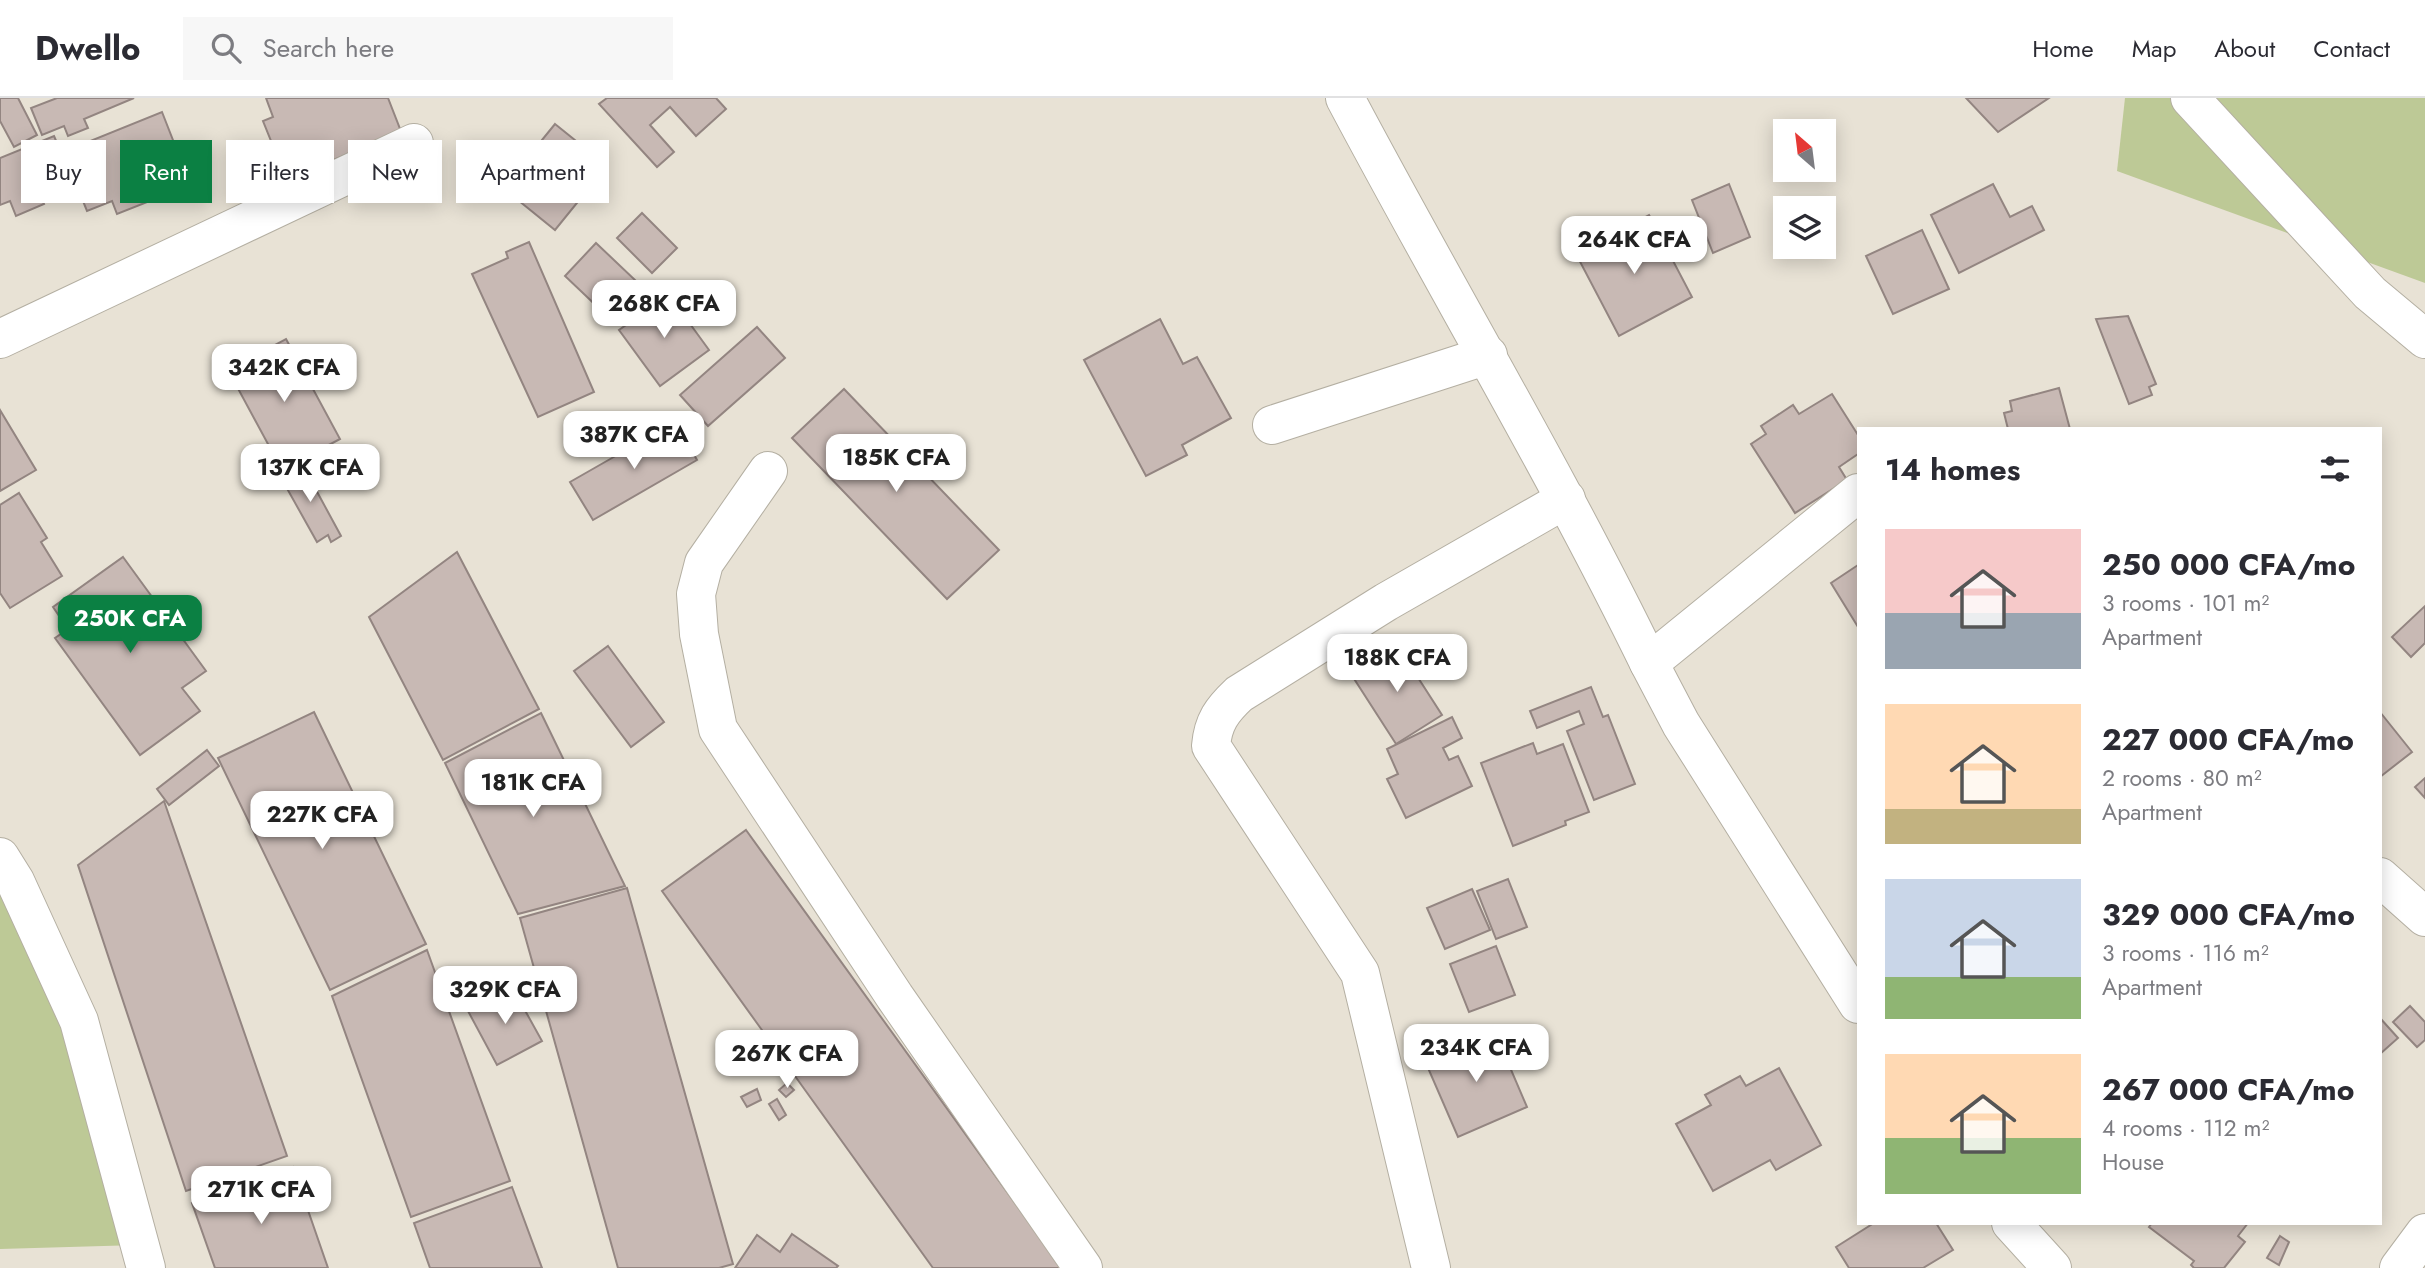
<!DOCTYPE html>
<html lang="en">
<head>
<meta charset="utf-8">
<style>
	body { margin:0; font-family:Jost,sans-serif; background:#f7f7f7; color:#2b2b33; height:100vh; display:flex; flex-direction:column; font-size:26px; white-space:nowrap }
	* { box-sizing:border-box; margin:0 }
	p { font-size:23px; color:#7c7c81 }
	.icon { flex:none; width:38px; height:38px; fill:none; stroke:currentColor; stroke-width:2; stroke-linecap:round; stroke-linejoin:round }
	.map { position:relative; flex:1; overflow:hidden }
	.sheet { position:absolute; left:1857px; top:329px; width:525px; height:798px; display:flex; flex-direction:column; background:#fff; border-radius:0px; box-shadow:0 4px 18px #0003 }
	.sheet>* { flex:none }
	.top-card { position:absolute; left:21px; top:42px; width:665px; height:63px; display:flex; gap:14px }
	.needle { width:46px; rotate:332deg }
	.fabs { position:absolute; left:1773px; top:21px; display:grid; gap:14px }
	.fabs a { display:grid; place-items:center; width:63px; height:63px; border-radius:0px; background:#fff; box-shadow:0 4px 18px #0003; font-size:35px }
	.price { position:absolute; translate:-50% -60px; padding:0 16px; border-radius:14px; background:#fff; color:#222; font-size:23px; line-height:46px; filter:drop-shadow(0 2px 4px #0008) }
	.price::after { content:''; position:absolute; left:50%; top:42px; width:21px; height:16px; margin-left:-10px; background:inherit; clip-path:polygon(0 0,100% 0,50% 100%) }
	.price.on { background:#0b8043; color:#fff }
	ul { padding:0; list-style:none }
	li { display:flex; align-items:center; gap:21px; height:175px; padding:0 28px }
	li span { display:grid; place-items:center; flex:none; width:196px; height:140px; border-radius:0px; color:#555 }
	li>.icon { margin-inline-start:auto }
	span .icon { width:84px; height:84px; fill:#fffc; stroke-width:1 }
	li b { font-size:30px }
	h2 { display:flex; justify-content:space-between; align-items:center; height:84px; padding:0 28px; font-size:30px }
	.pill { padding:0 24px; border-radius:0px; background:#fff; box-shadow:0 4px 18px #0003; font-size:24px; line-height:63px }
	.pill.on { background:#0b8043; color:#fff }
	header { display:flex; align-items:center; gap:42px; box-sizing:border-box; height:98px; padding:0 35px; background:#fff; border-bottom:2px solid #e1e1e2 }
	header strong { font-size:33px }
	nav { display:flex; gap:38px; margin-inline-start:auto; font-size:24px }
	.search { width:490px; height:63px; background:#f7f7f7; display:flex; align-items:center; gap:18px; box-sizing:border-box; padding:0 24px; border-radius:0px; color:#7c7c81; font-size:26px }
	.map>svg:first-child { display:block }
</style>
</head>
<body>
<header>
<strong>Dwello</strong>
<div class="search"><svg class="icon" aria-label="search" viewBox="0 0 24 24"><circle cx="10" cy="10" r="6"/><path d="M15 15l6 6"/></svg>Search here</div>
<nav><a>Home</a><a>Map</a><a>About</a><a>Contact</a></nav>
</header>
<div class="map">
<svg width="2425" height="1170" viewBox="0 0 2425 1170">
	<rect width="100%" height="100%" fill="#e8e2d5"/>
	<g fill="#bdc996">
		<path d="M2125 0H2425V185L2117 73Z"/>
		<path d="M15 783 138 1147 0 1151V792Z"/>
	</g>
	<g fill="#c8b9b4" stroke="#938581" stroke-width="2">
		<path d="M0 0H18L37 37 14 49 0 23Z"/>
		<path d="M57 0H134L84 21 88 30 68 38 64 28 42 37 31 10Z"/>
		<path d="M266 0H388L402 36 286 80 263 23 273 19Z"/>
		<path d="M607 0H716L726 11 696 38 670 9 650 27 674 54 657 69 599 6Z"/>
		<path d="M1966 0H2049L1998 34Z"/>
		<path d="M162 14 187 78 161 88 165 97 117 116 112 103 87 113 63 54Z"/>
		<path d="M555 26 607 68 555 132 503 90Z"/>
		<path d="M54 38 63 59 30 73 44 106 16 118 10 103 0 107V60Z"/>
		<path d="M1729 86 1750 139 1713 155 1692 102Z"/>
		<path d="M1993 86 2010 119 2032 108 2044 132 1959 175 1931 117Z"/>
		<path d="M642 115 677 150 652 175 617 140Z"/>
		<path d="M1649 117 1692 199 1619 238 1576 156Z"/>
		<path d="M1922 132 1949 191 1893 216 1866 158Z"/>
		<path d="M529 144 594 294 538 319 472 176 508 160 506 154Z"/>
		<path d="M596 145 635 182 604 215 565 178Z"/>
		<path d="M669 197 709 252 660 288 619 232Z"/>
		<path d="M2128 218 2156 286 2149 289 2152 297 2129 306 2096 221Z"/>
		<path d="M1160 221 1183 266 1197 259 1231 320 1182 347 1187 357 1146 378 1084 262Z"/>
		<path d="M757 229 785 260 708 328 680 297Z"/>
		<path d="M286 241 340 341 282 372 228 272Z"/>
		<path d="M2059 290 2070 331H2008L2004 315 2012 313 2010 303Z"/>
		<path d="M844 291 999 452 947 501 792 340Z"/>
		<path d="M1832 296 1858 337V356L1839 369 1847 382 1795 415 1751 346 1766 336 1761 328 1793 307 1799 316Z"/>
		<path d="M0 312 36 372 0 393Z"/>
		<path d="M675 324 697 362 593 422 570 384Z"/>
		<path d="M302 366 341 438 331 444 328 437 317 444 280 378Z"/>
		<path d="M19 395 47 440 41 444 62 478 10 510 0 495V407Z"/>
		<path d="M457 454 539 611 443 662 369 519Z"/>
		<path d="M123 459 206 573 182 590 200 613 140 657 55 540 68 531 53 509Z"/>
		<path d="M1858 467V529L1831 485Z"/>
		<path d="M2425 508V545L2411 559 2392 539Z"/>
		<path d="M1397 547 1442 617 1396 646 1351 576Z"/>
		<path d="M608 548 664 624 631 649 574 573Z"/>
		<path d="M1591 589 1603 619 1608 617 1635 686 1594 702 1567 633 1584 626 1579 613 1537 630 1530 613Z"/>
		<path d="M314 614 426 846 330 892 218 660Z"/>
		<path d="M2380 614 2412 654 2380 679Z"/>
		<path d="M541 615 625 788 518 816 445 665Z"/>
		<path d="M1452 619 1462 640 1443 650 1449 662 1458 658 1472 688 1406 720 1387 681 1398 676 1387 651Z"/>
		<path d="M1533 645 1537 656 1563 646 1589 714 1565 723 1566 727 1513 748 1481 665Z"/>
		<path d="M207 652 219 668 169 707 157 691Z"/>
		<path d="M2425 680V700L2415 689Z"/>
		<path d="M164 703 287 1058 186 1093 78 767Z"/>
		<path d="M746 732 1062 1170H933L662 793Z"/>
		<path d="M1508 781 1527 829 1496 841 1477 793Z"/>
		<path d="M627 790 733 1166 719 1170H618L520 820Z"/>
		<path d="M1472 791 1490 832 1445 851 1427 810Z"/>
		<path d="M1496 848 1515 897 1469 914 1450 866Z"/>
		<path d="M427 852 510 1083 411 1119 332 898Z"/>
		<path d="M512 889 542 943 497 967 468 913Z"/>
		<path d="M2410 908 2425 924V942L2417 949 2393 924Z"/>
		<path d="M2380 920 2398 940 2380 956Z"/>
		<path d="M1494 932 1527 1009 1458 1039 1425 963Z"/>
		<path d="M748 958 752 970 737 975 732 964Z"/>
		<path d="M1779 970 1821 1047 1776 1072 1770 1062 1713 1093 1676 1026 1711 1007 1705 997 1740 978 1746 988Z"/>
		<path d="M787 985 794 992 786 999 779 992Z"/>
		<path d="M757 991 761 1002 747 1009 741 999Z"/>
		<path d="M777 1001 786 1017 779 1022 769 1006Z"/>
		<path d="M293 1069 328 1170H215L192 1105Z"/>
		<path d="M512 1089 542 1170H430L414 1125Z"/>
		<path d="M1874 1125H1936L1953 1152 1923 1170H1849L1836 1149Z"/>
		<path d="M2152 1125H2248L2238 1138 2245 1144 2224 1170H2194L2191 1167 2194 1163 2149 1129Z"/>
		<path d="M792 1136 838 1168 836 1170H735L757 1137 780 1154Z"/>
		<path d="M2280 1138 2289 1144 2279 1167 2267 1160Z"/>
	</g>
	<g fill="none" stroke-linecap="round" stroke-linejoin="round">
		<defs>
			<g id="minor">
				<path d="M1345 0C1445 189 1555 372 1649 565"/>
				<path d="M2190 0 2370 195 2425 241"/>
				<path d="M0 241 414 45"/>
				<path d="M1272 327 1488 257"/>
				<path d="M768 373 704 465 696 496 699 536 718 631 895 899 1083 1170"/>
				<path d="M1858 395 1649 565 1681 626 1858 906"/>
				<path d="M0 759 15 783 79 923 146 1170"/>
				<path d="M2380 779 2425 819"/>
				<path d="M2011 1125 2052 1170"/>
				<path d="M1431 1170 1360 875 1211 648C1213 624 1222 612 1239 596L1386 504 1566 401"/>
				<path d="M2399 1170 2425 1135"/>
			</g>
		</defs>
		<use href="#minor" stroke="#b4afa2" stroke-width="40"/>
		<use href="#minor" stroke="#fff" stroke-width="38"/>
	</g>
</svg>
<div class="fabs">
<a><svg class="needle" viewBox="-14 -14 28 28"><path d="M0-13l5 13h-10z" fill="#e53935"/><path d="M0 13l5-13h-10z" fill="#7c7c81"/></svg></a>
<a><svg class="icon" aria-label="layers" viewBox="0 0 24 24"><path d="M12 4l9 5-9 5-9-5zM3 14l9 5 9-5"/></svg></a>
</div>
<b class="price" style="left:1634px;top:178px">264K CFA</b>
<b class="price" style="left:664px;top:242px">268K CFA</b>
<b class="price" style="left:284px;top:306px">342K CFA</b>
<b class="price" style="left:634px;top:373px">387K CFA</b>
<b class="price" style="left:896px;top:396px">185K CFA</b>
<b class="price" style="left:310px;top:406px">137K CFA</b>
<b class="price on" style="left:130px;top:557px">250K CFA</b>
<b class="price" style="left:1397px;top:596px">188K CFA</b>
<b class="price" style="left:533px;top:721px">181K CFA</b>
<b class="price" style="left:322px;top:753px">227K CFA</b>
<b class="price" style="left:505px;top:928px">329K CFA</b>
<b class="price" style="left:1476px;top:986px">234K CFA</b>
<b class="price" style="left:787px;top:992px">267K CFA</b>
<b class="price" style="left:261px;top:1128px">271K CFA</b>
<div class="top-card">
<a class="pill">Buy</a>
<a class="pill on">Rent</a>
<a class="pill">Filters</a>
<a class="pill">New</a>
<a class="pill">Apartment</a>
</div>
<section class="sheet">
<h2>14 homes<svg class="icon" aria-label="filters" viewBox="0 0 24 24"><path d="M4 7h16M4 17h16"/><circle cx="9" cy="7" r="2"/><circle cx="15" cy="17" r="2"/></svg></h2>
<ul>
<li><span style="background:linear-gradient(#f6c9c9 60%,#9aa5b1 0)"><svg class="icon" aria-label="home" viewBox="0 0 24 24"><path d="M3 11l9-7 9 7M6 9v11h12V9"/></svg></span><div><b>250 000 CFA/mo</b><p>3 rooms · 101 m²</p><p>Apartment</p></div></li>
<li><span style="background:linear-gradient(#ffd9b3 75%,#c2b280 0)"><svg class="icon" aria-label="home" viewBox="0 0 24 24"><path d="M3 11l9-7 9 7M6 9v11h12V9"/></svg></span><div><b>227 000 CFA/mo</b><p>2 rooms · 80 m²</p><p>Apartment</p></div></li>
<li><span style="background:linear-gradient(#c9d6e8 70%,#8fb573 0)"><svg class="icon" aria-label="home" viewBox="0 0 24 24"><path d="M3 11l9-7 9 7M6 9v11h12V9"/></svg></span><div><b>329 000 CFA/mo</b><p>3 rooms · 116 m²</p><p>Apartment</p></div></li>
<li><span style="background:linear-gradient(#ffd9b3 60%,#8fb573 0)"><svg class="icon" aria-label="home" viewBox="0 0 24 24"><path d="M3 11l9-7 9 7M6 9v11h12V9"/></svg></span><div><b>267 000 CFA/mo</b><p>4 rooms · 112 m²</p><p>House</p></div></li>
</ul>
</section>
</div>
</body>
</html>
